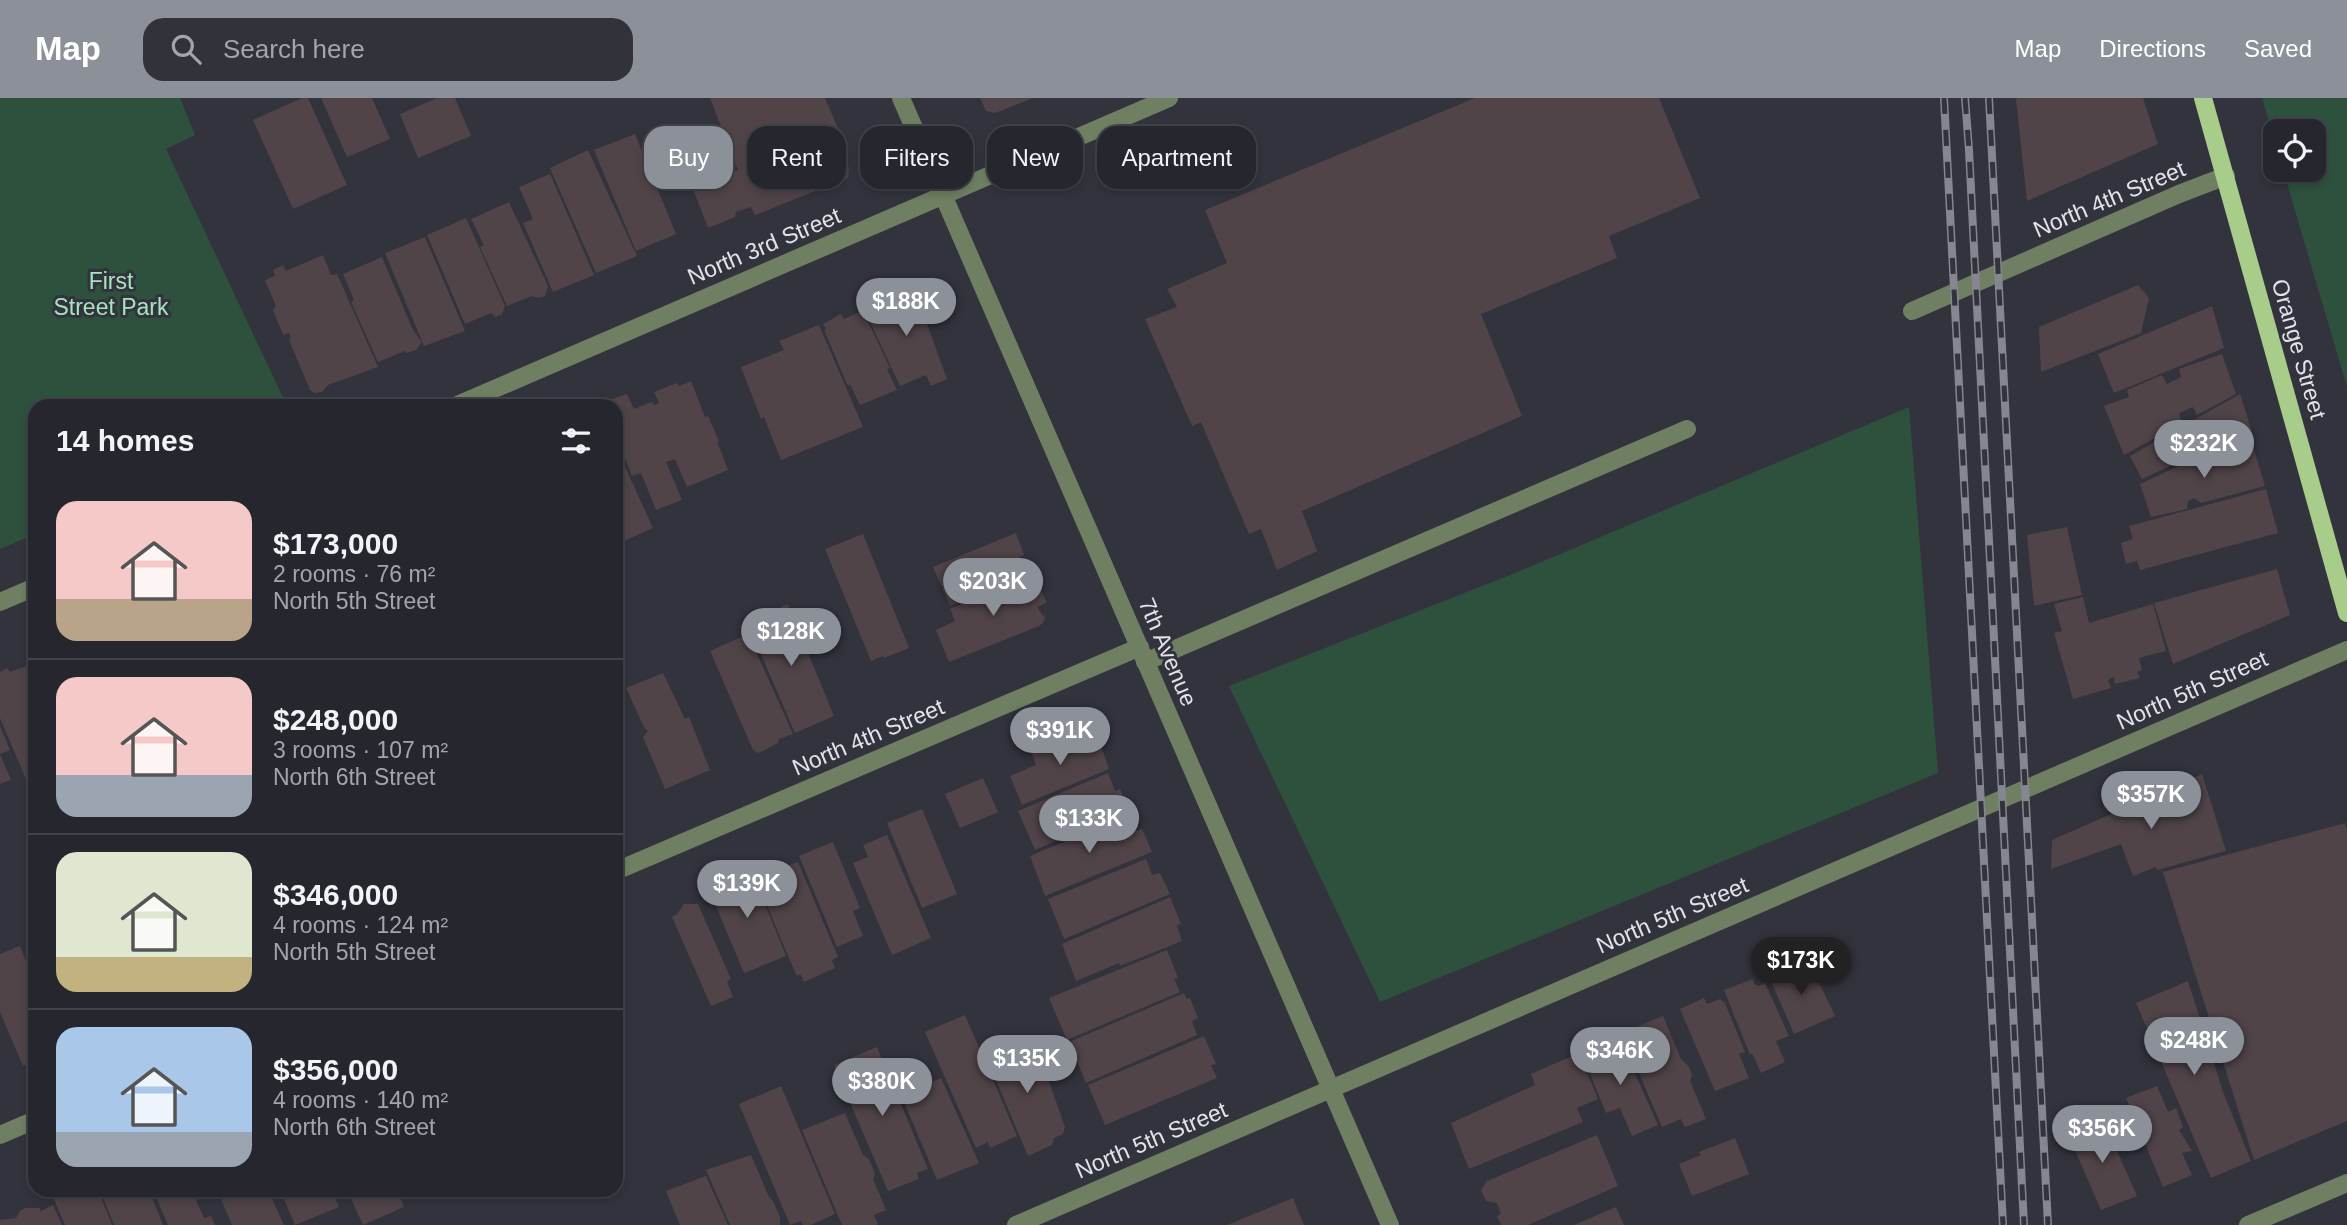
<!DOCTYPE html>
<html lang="en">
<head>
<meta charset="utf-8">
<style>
	body { margin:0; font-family:Arial,sans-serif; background:#32323a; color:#f1f3f6; height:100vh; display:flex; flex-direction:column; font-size:26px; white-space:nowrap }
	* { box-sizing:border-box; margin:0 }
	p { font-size:23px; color:#a4a5aa }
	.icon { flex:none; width:38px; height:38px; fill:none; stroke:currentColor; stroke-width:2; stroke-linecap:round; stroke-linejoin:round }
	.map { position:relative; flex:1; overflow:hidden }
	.sheet { position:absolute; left:28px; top:301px; width:595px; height:798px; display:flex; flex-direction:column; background:#26262e; border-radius:21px; box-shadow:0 4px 10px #0003,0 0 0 2px #42434a }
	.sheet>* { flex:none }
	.guide { position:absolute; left:644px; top:28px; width:665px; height:63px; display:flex; gap:14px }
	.fabs { position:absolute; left:2263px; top:21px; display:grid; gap:14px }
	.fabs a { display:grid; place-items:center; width:63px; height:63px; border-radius:14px; background:#26262e; box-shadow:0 4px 10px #0003,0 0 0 2px #42434a; font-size:35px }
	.price { position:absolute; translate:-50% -60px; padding:0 16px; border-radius:24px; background:#8c9099; color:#fff; font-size:23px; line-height:46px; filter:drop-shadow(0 2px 4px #0008) }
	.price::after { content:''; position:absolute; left:50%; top:42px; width:21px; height:16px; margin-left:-10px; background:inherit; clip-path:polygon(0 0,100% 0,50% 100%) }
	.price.selected { background:#222; color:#fff }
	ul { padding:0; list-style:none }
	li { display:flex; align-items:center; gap:21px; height:175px; padding:0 28px }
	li+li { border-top:2px solid #42434a }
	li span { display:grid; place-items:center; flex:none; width:196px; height:140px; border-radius:21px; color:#555 }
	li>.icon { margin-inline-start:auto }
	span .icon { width:84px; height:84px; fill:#fffc; stroke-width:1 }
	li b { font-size:30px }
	h2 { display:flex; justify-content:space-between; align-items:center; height:84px; padding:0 28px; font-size:30px }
	.pill { padding:0 24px; border-radius:21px; background:#26262e; box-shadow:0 4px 10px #0003,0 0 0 2px #42434a; font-size:24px; line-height:63px }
	.pill.selected { background:#8c9099; color:#fff }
	header { display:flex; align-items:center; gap:42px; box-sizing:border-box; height:98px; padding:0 35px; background:#8c9099; color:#fff }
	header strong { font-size:33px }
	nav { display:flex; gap:38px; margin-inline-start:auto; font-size:24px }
	.search { width:490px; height:63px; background:#32323a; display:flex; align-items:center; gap:18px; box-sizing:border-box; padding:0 24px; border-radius:21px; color:#a4a5aa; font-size:26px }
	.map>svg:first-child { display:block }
</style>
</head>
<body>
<header>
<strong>Map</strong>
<div class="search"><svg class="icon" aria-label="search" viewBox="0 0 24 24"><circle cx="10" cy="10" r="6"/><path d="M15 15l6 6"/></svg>Search here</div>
<nav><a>Map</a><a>Directions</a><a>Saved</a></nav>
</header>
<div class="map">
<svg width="2347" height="1127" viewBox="0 0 2347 1127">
	<rect width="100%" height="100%" fill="#32333d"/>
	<g fill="#2e513d">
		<path d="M0 0H180L195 37 166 51 287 308H35V436L0 451Z"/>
		<path d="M2262 0H2347V289L2283 72H2314V33H2275V44Z"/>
		<path d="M1909 309 1938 675 1380 904 1229 588 1515 475Z"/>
	</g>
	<g fill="#504448">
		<path d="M302 0H308L347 87 293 111 253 22Z"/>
		<path d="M321 0H372L390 41 347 59Z"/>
		<path d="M437 0H455L471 38 418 60 400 16Z"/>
		<path d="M710 0H825L845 47 849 72 848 80 755 117 751 109 736 114 735 119 708 130 693 91 738 72Z"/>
		<path d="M980 0H1033L995 15 986 13Z"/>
		<path d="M1475 0H1659L1700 100 1609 138 1617 160 1481 216 1522 318 1302 413 1317 453 1277 472 1261 431 1249 436 1201 324 1192 328 1145 221 1177 209 1167 191 1227 165 1205 112Z"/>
		<path d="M2018 0H2143L2158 46 2027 103 2016 1Z"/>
		<path d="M635 36 676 136 636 153 594 52Z"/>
		<path d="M588 52 637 158 596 175 550 70Z"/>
		<path d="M550 76 594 177 553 194 523 125 533 121 519 89Z"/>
		<path d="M509 104 548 188 545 198 538 200 532 198 507 208 480 149 484 147 471 121Z"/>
		<path d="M466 120 505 208 502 216 496 219 491 215 465 226 427 137Z"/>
		<path d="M425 139 465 233 424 248 385 155Z"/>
		<path d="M323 157 331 177 337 176 378 269 328 287 322 294 315 295 310 292 289 242 291 240 289 235 283 237 273 212 276 208 265 182 275 178 273 172 283 167 286 173Z"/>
		<path d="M382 159 413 232 422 244 416 252 407 255 405 253 378 264 351 204 354 202 343 176Z"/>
		<path d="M2138 187 2149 200 2141 235 2041 274 2039 229Z"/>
		<path d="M913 188 947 281 931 288 926 277 900 288 864 211Z"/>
		<path d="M2212 208 2224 250 2114 295 2098 256Z"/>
		<path d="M859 214 865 217 890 270 887 271 897 292 860 307 850 286 848 288 824 232 826 231 823 226 841 216 844 221Z"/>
		<path d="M819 227 863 329 781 362 764 319 761 321 741 269 784 252 779 243Z"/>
		<path d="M2222 256 2236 296 2197 317 2193 309 2179 315 2182 325 2124 357 2104 308 2129 299 2127 292 2162 277 2167 286 2181 279 2179 271Z"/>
		<path d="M691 283 705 319 708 318 719 343H717L728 372 687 389 675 361 666 364 682 402 656 412 641 375 632 378 616 337V308H605L603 304 627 296 634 311 652 304 654 307 659 305 654 294 677 285 679 288Z"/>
		<path d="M2240 296 2254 340 2194 357 2142 381 2130 358Z"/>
		<path d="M2252 345 2265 388 2201 405 2194 400 2188 403 2187 411 2151 419 2140 386 2194 361Z"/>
		<path d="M616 349 653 430 622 444 616 432Z"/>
		<path d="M2266 391 2278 435 2140 472 2137 463 2126 466 2121 445 2133 441 2129 428Z"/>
		<path d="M2067 429 2082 497 2034 508 2027 437Z"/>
		<path d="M1016 435 1024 457 1019 459 1025 476 950 508 933 469Z"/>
		<path d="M863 436 909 550 884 560 883 558 871 563 825 451Z"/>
		<path d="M2277 471 2290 517 2173 566 2154 505Z"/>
		<path d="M1033 475 1047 505 1037 509 1045 520 1043 525 1039 528 949 564 936 532 955 523 950 511Z"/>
		<path d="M2083 499 2089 525 2153 506 2166 553 2139 560 2142 572 2137 574 2140 580 2115 586 2114 579 2108 582 2111 590 2073 601 2054 535 2062 533 2054 506Z"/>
		<path d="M788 506 834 618 795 635 747 524Z"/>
		<path d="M748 536 793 636 779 641 778 645 759 655 753 652 710 553Z"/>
		<path d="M27 568 35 587V677L26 681 0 620V574L7 570 10 574Z"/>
		<path d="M663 575 685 621 689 619 710 672 665 691 643 639 648 633 644 629 626 590Z"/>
		<path d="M0 628 10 652 0 656 11 682 0 686Z"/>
		<path d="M1084 635 1093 639 1101 648 1109 671 1022 707 1010 678 1036 667 1031 653Z"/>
		<path d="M1108 675 1115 693 1120 691 1129 711 1035 752 1018 713Z"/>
		<path d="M2202 676 2226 753 2157 772 2156 769 2133 778 2121 746 2051 771 2052 742Z"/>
		<path d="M983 680 998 714 960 730 945 696Z"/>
		<path d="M922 711 957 796 922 810 887 725Z"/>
		<path d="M1128 717 1135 733 1142 731 1152 754 1045 798 1030 758Z"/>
		<path d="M2345 725 2347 732V1023L2254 1062 2163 774Z"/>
		<path d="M887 737 931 840 892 857 853 765 868 759 863 747Z"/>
		<path d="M833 744 860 810 853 813 863 838 837 849 799 758Z"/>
		<path d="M1146 761 1152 777 1160 775 1170 796 1064 841 1048 801Z"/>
		<path d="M798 764 838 859 832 862 835 870 804 884 801 876 797 878 782 844 755 778Z"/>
		<path d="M750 769 786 858 744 875 707 787Z"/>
		<path d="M1170 799 1181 826 1177 827 1182 843 1120 868 1119 865 1076 883 1062 846Z"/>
		<path d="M684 806H698L731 881 727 883 733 899 711 908 672 819 677 816Z"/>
		<path d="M20 848 35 886V964L23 968 0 914V856Z"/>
		<path d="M1167 852 1178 880 1174 881 1180 894 1067 942 1049 900Z"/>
		<path d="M1795 865 1797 869 1805 866 1811 867 1835 918 1794 936 1768 876Z"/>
		<path d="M1753 881 1754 886 1759 888 1765 885 1789 938 1776 943 1785 964 1761 975 1752 955 1750 957 1724 892Z"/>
		<path d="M2188 883 2223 994 2251 1063 2211 1080 2136 905Z"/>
		<path d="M1184 895 1187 901 1190 900 1198 920 1192 923 1197 937 1086 985 1069 944Z"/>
		<path d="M1704 900 1707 906 1720 901 1725 905 1745 954 1739 956 1749 980 1715 993 1680 911Z"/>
		<path d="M965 917 1017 1038 990 1050 988 1044 976 1050 925 934Z"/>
		<path d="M1663 918 1681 961 1689 969 1692 977 1690 983 1706 1021 1685 1029 1681 1021 1662 1029 1622 935Z"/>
		<path d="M1023 938 1039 974 1045 972 1065 1029 1063 1036 1054 1040 1052 1047 1028 1058 985 956Z"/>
		<path d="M1204 938 1216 966 1211 967 1217 980 1105 1027 1088 987Z"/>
		<path d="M1619 940 1658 1027 1632 1038 1620 1010 1606 1015 1584 961 1600 954 1598 949Z"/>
		<path d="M877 949 928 1071 917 1075 919 1081 888 1093 834 967Z"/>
		<path d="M1579 955 1598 1001 1577 1010 1583 1024 1469 1071 1451 1025 1535 987 1531 976Z"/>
		<path d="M941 980 979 1065 937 1082 901 997Z"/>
		<path d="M781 988 835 1116 811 1127H803L801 1123 790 1127 739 1006Z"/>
		<path d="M2157 988 2168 1014 2176 1010 2183 1029 2179 1032 2192 1053 2182 1055 2192 1077 2163 1089 2126 1000Z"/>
		<path d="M845 1015 863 1057 869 1061 875 1076 873 1081 886 1112 874 1117 878 1126 876 1127H842L802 1032Z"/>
		<path d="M2103 1021 2137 1098 2101 1112 2068 1036Z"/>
		<path d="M1597 1037 1618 1088 1528 1127H1501L1497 1118 1501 1116 1497 1105 1486 1103 1481 1092 1487 1083Z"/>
		<path d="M1735 1040 1749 1076 1692 1098 1679 1066 1701 1057 1699 1054Z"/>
		<path d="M751 1057 769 1099 773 1103 780 1119V1127H730L706 1072Z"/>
		<path d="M706 1078 728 1127H680L666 1093Z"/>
		<path d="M65 1092H98L112 1127H65L52 1097Z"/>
		<path d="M100 1092H149L163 1127H114Z"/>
		<path d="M153 1092H201L204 1099 196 1102 204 1120 211 1118 215 1127H168Z"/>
		<path d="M217 1092H268L284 1127H232Z"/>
		<path d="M280 1092H332L339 1109 295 1127Z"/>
		<path d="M347 1092H397L404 1109 363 1127Z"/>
		<path d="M1293 1100 1304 1127H1227Z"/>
		<path d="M53 1107 62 1127H0V1122L16 1120 20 1113 25 1110H39L41 1113Z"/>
		<path d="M1616 1109 1624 1127H1574Z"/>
	</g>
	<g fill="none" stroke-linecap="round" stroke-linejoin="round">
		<g stroke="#6e8061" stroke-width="18">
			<path d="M901 0 1390 1127"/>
			<path d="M1912 213 2179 96 2226 78"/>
			<path d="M455 308 1169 0"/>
			<path d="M0 504 35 489"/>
			<path d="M1145 564 1687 331"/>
			<path d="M616 773 1140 549"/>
			<path d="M0 1037 35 1022"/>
			<path d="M1016 1127 2347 552"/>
			<path d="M2248 1127 2347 1085"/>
		</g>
		<path stroke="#a8cd8b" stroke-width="18" d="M2203 0 2347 515"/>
		<defs>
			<g id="rail">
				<path d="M1944 0 2003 1127"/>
				<path d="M1965 0 1969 52 2024 1127"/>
				<path d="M1989 0 2048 1127"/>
			</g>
		</defs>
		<use href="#rail" stroke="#85868f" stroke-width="8"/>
		<use href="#rail" stroke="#32333d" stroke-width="5" stroke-dasharray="16" stroke-linecap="butt"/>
	</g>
	<g text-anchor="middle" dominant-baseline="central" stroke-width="6" stroke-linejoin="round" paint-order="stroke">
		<g font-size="23" fill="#e2e3ea" stroke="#32333d">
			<text transform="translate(2109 101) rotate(-23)">North 4th Street</text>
			<text transform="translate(764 148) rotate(-23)">North 3rd Street</text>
			<text transform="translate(2299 251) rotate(74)">Orange Street</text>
			<text transform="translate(1168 554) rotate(67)">7th Avenue</text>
			<text transform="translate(2192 592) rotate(-24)">North 5th Street</text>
			<text transform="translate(868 639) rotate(-23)">North 4th Street</text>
			<text transform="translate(1672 817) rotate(-23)">North 5th Street</text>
			<text transform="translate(1151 1042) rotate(-23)">North 5th Street</text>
		</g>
		<g font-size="23" fill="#a5e5be" stroke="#32333d">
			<text x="111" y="183">First<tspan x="111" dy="26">Street Park</tspan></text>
		</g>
	</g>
</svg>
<div class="fabs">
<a><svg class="icon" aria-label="locate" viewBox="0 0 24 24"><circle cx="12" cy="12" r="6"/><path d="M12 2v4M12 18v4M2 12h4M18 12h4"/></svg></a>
</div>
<b class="price" style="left:906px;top:240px">$188K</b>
<b class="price" style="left:2204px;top:382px">$232K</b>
<b class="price" style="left:993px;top:520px">$203K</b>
<b class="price" style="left:791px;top:570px">$128K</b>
<b class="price" style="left:1060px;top:669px">$391K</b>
<b class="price" style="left:2151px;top:733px">$357K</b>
<b class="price" style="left:1089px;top:757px">$133K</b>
<b class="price" style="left:747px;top:822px">$139K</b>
<b class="price selected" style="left:1801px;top:899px">$173K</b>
<b class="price" style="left:2194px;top:979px">$248K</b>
<b class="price" style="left:1620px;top:989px">$346K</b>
<b class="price" style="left:1027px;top:997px">$135K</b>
<b class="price" style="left:882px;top:1020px">$380K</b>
<b class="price" style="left:2102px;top:1067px">$356K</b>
<div class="guide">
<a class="pill selected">Buy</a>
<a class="pill">Rent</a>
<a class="pill">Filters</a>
<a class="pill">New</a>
<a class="pill">Apartment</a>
</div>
<section class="sheet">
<h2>14 homes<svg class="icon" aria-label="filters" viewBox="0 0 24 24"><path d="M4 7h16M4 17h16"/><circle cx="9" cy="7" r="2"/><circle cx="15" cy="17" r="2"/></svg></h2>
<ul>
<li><span style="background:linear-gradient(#f6c9c9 70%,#b9a48a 0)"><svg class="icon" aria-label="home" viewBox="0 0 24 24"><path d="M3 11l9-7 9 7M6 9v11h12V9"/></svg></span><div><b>$173,000</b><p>2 rooms · 76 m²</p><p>North 5th Street</p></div></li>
<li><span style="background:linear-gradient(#f6c9c9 70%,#9aa5b1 0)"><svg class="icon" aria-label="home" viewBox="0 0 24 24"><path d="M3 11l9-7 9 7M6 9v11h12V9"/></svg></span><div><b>$248,000</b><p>3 rooms · 107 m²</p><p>North 6th Street</p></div></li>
<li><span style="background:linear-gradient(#dfe7d0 75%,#c2b280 0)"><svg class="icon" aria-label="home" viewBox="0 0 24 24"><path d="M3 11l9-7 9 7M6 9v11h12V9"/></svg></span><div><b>$346,000</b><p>4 rooms · 124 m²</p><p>North 5th Street</p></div></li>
<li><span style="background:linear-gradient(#a9c7e8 75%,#9aa5b1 0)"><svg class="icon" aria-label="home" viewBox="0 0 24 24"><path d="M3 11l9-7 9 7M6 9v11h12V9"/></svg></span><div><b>$356,000</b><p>4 rooms · 140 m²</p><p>North 6th Street</p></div></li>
</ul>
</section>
</div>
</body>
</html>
